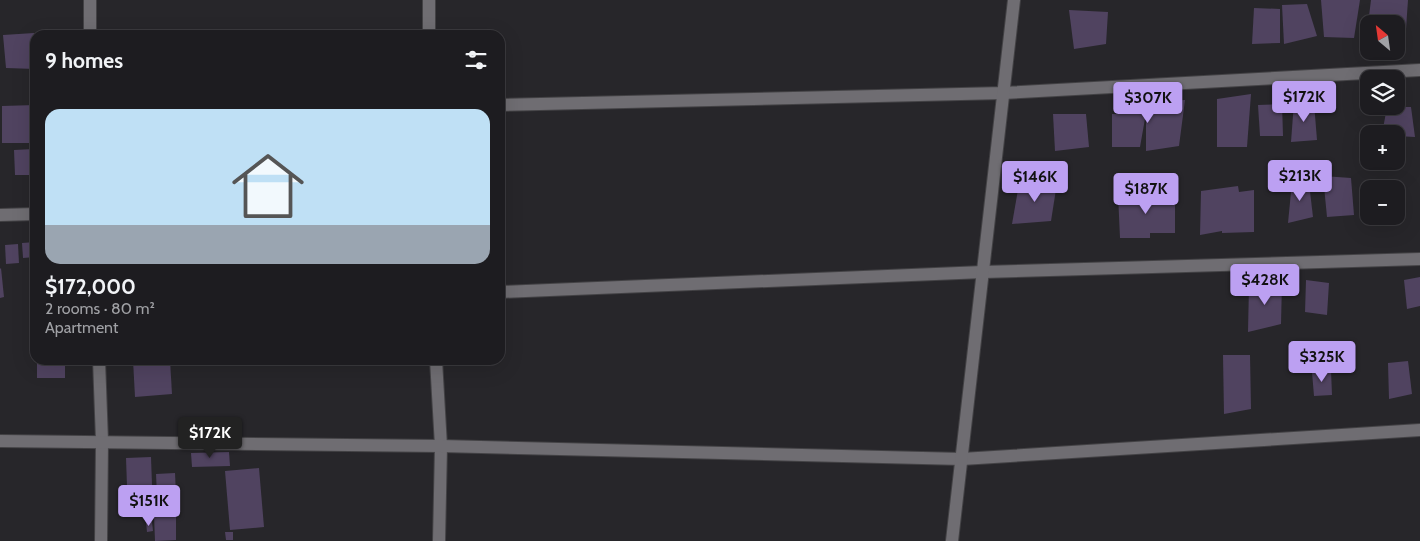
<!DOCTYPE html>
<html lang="en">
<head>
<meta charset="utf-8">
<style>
	body { margin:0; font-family:Cabin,sans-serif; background:#252529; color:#f1f3f6; height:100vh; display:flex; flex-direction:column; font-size:19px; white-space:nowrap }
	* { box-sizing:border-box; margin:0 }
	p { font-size:16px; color:#a0a1a5 }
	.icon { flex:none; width:28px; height:28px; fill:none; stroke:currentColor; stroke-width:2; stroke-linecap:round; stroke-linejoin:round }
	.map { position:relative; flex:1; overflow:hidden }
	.sheet { position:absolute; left:30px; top:30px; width:475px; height:335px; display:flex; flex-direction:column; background:#1d1c20; border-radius:15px; box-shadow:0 5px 20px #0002,0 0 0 1px #3b3a3e }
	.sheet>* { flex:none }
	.needle { width:32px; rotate:331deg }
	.tools { position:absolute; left:1360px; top:15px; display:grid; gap:10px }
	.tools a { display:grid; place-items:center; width:45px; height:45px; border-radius:10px; background:#1d1c20; box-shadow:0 5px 20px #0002,0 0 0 1px #3b3a3e; font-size:25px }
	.price { position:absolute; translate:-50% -42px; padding:0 11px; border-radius:5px; background:#bca0f2; color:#111; font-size:16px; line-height:32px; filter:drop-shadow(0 1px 2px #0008) }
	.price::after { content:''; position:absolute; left:50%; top:30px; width:15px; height:11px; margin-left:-8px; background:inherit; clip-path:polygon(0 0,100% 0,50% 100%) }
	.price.on { background:#222; color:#fff }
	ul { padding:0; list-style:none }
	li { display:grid; align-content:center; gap:10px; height:265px; padding:0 15px }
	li+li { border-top:1px solid #3b3a3e }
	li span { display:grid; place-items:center; height:155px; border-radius:15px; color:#555 }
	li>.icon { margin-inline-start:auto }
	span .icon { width:90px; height:90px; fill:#fffc; stroke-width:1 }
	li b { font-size:21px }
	h2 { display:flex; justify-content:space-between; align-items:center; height:60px; padding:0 15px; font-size:21px }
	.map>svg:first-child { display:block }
</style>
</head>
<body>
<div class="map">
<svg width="1420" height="541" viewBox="0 0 1420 541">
	<rect width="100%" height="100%" fill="#27262a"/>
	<g fill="#504360">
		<path d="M1321 0H1360L1354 38 1324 37Z"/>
		<path d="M1371 0H1408L1406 29 1396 30V24H1368Z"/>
		<path d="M1307 4 1317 36 1284 44 1282 5Z"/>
		<path d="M1254 8 1280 9V43L1252 44Z"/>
		<path d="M1069 10 1108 12 1106 44 1074 49Z"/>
		<path d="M34 33 35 69 6 68 3 35Z"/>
		<path d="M1251 94 1247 147H1217V99Z"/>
		<path d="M1119 100 1146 102 1143 113H1146V102L1185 100 1179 146 1146 151V113L1140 147H1112V114H1119Z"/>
		<path d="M1294 102 1314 103 1317 140 1291 142Z"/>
		<path d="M1282 104 1283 136H1260L1258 105Z"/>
		<path d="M35 105V143H2V106Z"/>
		<path d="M1387 107H1411L1415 137 1396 136V134H1382Z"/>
		<path d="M1053 114H1086L1089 147 1055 151Z"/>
		<path d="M34 149 35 175H15L14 150Z"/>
		<path d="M1323 176 1351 178 1354 215 1327 217Z"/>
		<path d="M1292 182 1309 183 1313 217 1288 223Z"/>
		<path d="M1057 183 1051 221 1012 224 1019 184Z"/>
		<path d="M1238 186 1239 192 1254 190V232L1222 233V231L1200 235 1201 191Z"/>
		<path d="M1118 194H1141L1175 198V233H1150V238H1120Z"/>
		<path d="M35 242V257L23 258 22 243Z"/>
		<path d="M18 244 19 263 6 264 5 245Z"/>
		<path d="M1 268 4 297 0 298V269Z"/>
		<path d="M1420 277V306L1407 309 1404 280Z"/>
		<path d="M1306 280 1329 283 1327 315 1305 312Z"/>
		<path d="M1282 282 1281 324 1248 332 1249 285Z"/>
		<path d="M1223 355H1250L1251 409 1224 414Z"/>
		<rect x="37" y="360" width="28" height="18"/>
		<path d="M133 360H170L172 394 135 397Z"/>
		<path d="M1408 361 1412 394 1389 399 1388 363Z"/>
		<path d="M1331 370 1332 395 1314 396 1312 372Z"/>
		<path d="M229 452 230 466 192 467 191 453Z"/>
		<path d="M151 457 153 513 128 514 126 458Z"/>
		<path d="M259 468 264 527 230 530 225 471Z"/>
		<path d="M175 473 176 494 157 495 156 474Z"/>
		<path d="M157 499H173V509L158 510Z"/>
		<path d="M154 515H176V540L155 541Z"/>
		<path d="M146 522H152L153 531 147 532Z"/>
		<path d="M225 532H233V540H226Z"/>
	</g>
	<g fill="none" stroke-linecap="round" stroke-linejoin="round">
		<defs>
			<g id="minor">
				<path d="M90 0V35"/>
				<path d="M429 0V35"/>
				<path d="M500 105 1003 93 1420 70"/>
				<path d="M0 215 35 214"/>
				<path d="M500 292 983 272 1420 259"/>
				<path d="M99 360 102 441 101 541"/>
				<path d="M436 360 441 446 439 541"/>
				<path d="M0 441 441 446 962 459 1420 430"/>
				<path d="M952 541 1014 0"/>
			</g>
		</defs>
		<use href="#minor" stroke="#434245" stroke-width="14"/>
		<use href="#minor" stroke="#6f6d72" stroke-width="12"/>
	</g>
</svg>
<div class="tools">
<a><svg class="needle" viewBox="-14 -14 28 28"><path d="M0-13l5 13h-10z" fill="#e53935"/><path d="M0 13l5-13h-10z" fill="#a0a1a5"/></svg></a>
<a><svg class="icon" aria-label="layers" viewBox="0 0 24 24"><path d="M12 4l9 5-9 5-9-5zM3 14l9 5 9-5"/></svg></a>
<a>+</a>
<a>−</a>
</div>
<b class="price" style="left:1304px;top:123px">$172K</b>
<b class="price" style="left:1148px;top:124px">$307K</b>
<b class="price" style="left:1300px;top:202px">$213K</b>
<b class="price" style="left:1035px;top:203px">$146K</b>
<b class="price" style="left:1146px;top:215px">$187K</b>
<b class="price" style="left:1265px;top:306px">$428K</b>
<b class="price" style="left:1322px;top:383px">$325K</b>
<b class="price on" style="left:210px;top:459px">$172K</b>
<b class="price" style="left:149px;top:527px">$151K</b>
<section class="sheet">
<h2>9 homes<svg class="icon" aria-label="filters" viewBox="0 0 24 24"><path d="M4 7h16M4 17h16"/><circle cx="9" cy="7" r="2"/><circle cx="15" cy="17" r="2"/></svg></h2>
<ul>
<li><span style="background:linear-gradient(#bfe0f5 75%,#9aa5b1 0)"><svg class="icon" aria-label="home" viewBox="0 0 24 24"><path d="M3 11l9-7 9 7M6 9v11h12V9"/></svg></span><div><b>$172,000</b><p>2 rooms · 80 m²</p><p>Apartment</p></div></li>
</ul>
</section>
</div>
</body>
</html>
